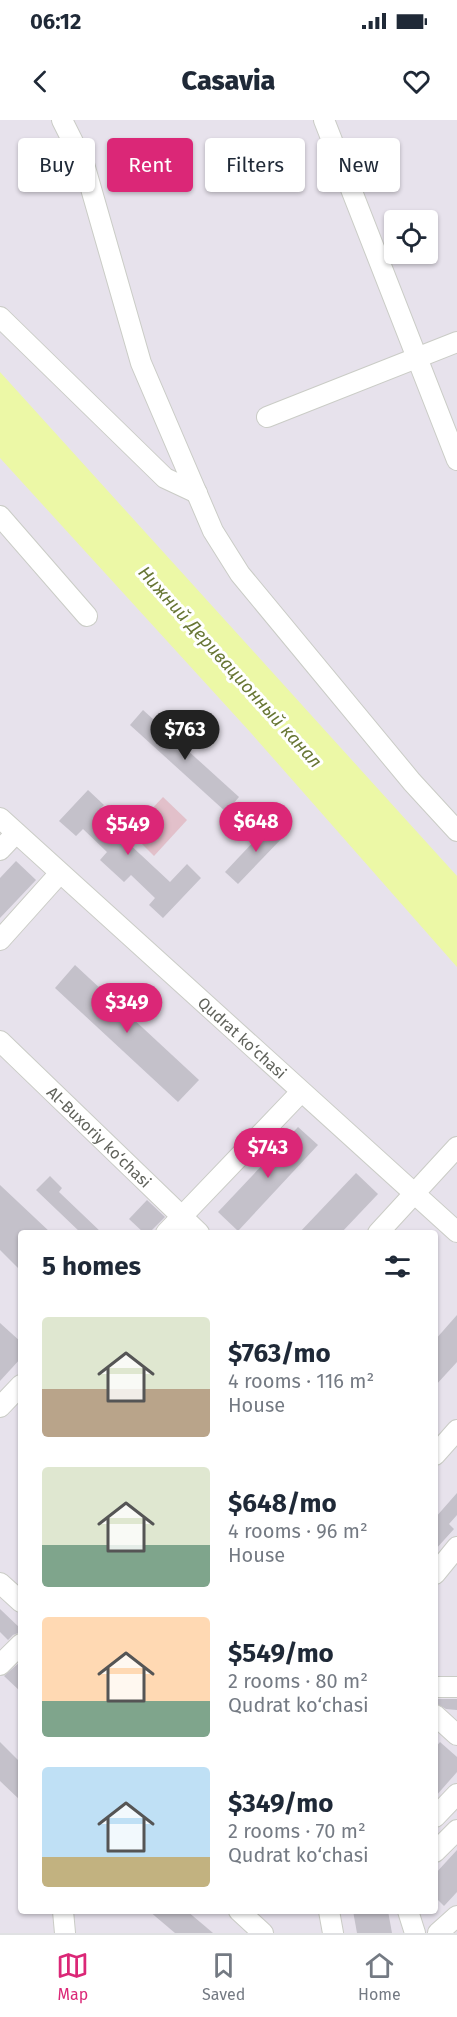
<!DOCTYPE html>
<html lang="en">
<head>
<meta charset="utf-8">
<style>
	body { margin:0; font-family:"Fira Sans",sans-serif; background:#f2f2f3; color:#1f2937; height:100vh; display:flex; flex-direction:column; font-size:22px; white-space:nowrap }
	* { box-sizing:border-box; margin:0 }
	p { font-size:20px; color:#747a83 }
	.icon { flex:none; width:33px; height:33px; fill:none; stroke:currentColor; stroke-width:2; stroke-linecap:round; stroke-linejoin:round }
	.map { position:relative; flex:1; overflow:hidden }
	.drawer { position:absolute; left:18px; top:1110px; width:420px; height:684px; display:flex; flex-direction:column; background:#fff; border-radius:6px; box-shadow:0 2px 4px #0004 }
	.drawer>* { flex:none }
	.banner { position:absolute; left:18px; top:18px; width:422px; height:54px; display:flex; gap:12px }
	.controls { position:absolute; left:384px; top:90px; display:grid; gap:12px }
	.controls a { display:grid; place-items:center; width:54px; height:54px; border-radius:6px; background:#fff; box-shadow:0 2px 4px #0004; font-size:30px }
	.price { position:absolute; translate:-50% -51px; padding:0 14px; border-radius:21px; background:#db2777; color:#fff; font-size:20px; line-height:39px; filter:drop-shadow(0 2px 3px #0008) }
	.price::after { content:''; position:absolute; left:50%; top:36px; width:18px; height:14px; margin-left:-9px; background:inherit; clip-path:polygon(0 0,100% 0,50% 100%) }
	.price.selected { background:#222; color:#fff }
	ul { padding:0; list-style:none }
	li { display:flex; align-items:center; gap:18px; height:150px; padding:0 24px }
	li span { display:grid; place-items:center; flex:none; width:168px; height:120px; border-radius:6px; color:#555 }
	li>.icon { margin-inline-start:auto }
	span .icon { width:72px; height:72px; fill:#fffc; stroke-width:1 }
	li b { font-size:26px }
	h2 { display:flex; justify-content:space-between; align-items:center; height:72px; padding:0 24px; font-size:26px }
	.tag { padding:0 21px; border-radius:6px; background:#fff; box-shadow:0 2px 4px #0004; font-size:21px; line-height:54px }
	.tag.selected { background:#db2777; color:#fff }
	.status { display:flex; justify-content:space-between; align-items:center; height:42px; padding:0 30px; background:#fff; direction:ltr }
	.status svg { height:16px; fill:currentColor }
	header { display:flex; justify-content:space-between; align-items:center; height:78px; padding:0 24px; background:#fff; font-size:27px; font-weight:800 }
	.dock { display:flex; justify-content:space-around; align-items:center; height:84px; border-top:2px solid #e0e1e3; background:#fff; font-size:16px; color:#747a83 }
	.dock a { display:grid; justify-items:center; gap:3px }
	.dock .selected { color:#db2777 }
	.map>svg:first-child { display:block }
</style>
</head>
<body>
<div class="status"><b>06:12</b><svg viewBox="0 0 49 12"><path d="M0 12V9h3v3zM5 12V6h3v6zM10 12V3h3v9zM15 12V0h3v12zM26 1h20v11H26zM47 4h2v5h-2z"/></svg></div>
<header><svg class="icon" aria-label="back" viewBox="0 0 24 24"><path d="M15 5l-7 7 7 7"/></svg>Casavia<svg class="icon" aria-label="heart" viewBox="0 0 24 24"><path d="M12 20l-8-8c-3-5 5-10 8-4 3-6 11-1 8 4z"/></svg></header>
<div class="map">
<svg width="457" height="1813" viewBox="0 0 457 1813">
	<rect width="100%" height="100%" fill="#e7e2ec"/>
	<path fill="#e2c0ca" d="M163 677 187 700 154 736 130 712Z"/>
	<path fill="#ecf8a6" d="M0 252 457 756V847L251 613 0 338Z"/>
	<g fill="#c4c1ca">
		<path d="M143 590 239 677 226 692 130 605Z"/>
		<path d="M88 670 104 685 96 693 170 762 187 744 201 758 163 798 149 785 155 778 131 755 124 762 100 740 107 732 83 709 76 716 59 701Z"/>
		<path d="M273 701 286 714 238 764 225 752Z"/>
		<path d="M16 741 36 760 0 798V758Z"/>
		<path d="M75 845 199 960 178 982 55 868Z"/>
		<path d="M298 1007 318 1025 238 1111 218 1092Z"/>
		<path d="M356 1053 378 1074 341 1113H299Z"/>
		<path d="M50 1056 62 1068 59 1072 102 1113H81L36 1070Z"/>
		<path d="M0 1065 51 1113H21V1151L0 1130Z"/>
		<path d="M147 1080 165 1097 149 1113H144L129 1099Z"/>
		<path d="M457 1195V1242L435 1266V1220Z"/>
		<path d="M0 1203 21 1222V1238L0 1261Z"/>
		<path d="M457 1373V1395L449 1404 454 1409 435 1430V1398Z"/>
		<path d="M0 1489 21 1509V1512L13 1515 8 1520 0 1512Z"/>
		<path d="M21 1541V1572L4 1556Z"/>
		<path d="M435 1579H457V1590L446 1589 435 1583Z"/>
		<path d="M0 1622 21 1643V1681L0 1661Z"/>
		<path d="M440 1622 457 1637V1652L435 1677V1628Z"/>
		<path d="M457 1730V1772L444 1786 435 1777V1754Z"/>
		<path d="M149 1791H187L213 1813H175Z"/>
		<path d="M353 1791H388L392 1813H357Z"/>
	</g>
	<g fill="none" stroke-linecap="round" stroke-linejoin="round">
		<defs>
			<g id="minor">
				<path d="M62 0 84 44 141 243 213 411 240 454 412 662 457 711"/>
				<path d="M324 0 457 340"/>
				<path d="M0 197 165 358 197 373"/>
				<path d="M267 297 457 222"/>
				<path d="M0 396 87 496"/>
				<path id="s1" d="M0 698 457 1112"/>
				<path d="M0 730 16 713"/>
				<path d="M0 820 60 753"/>
				<path id="s2" d="M0 921 199 1113"/>
				<path d="M166 1113 301 972"/>
				<path d="M378 1113 457 1027"/>
				<path d="M0 1287 21 1265"/>
				<path d="M435 1335 457 1310"/>
				<path d="M435 1454 457 1427"/>
				<path d="M0 1463 21 1482"/>
				<path d="M0 1545 21 1524"/>
				<path d="M435 1567H457"/>
				<path d="M435 1595 457 1615"/>
				<path d="M435 1697 457 1674"/>
				<path d="M435 1732 457 1710"/>
				<path d="M63 1791 65 1813"/>
				<path d="M239 1791 263 1813"/>
				<path d="M329 1791 333 1813"/>
				<path d="M408 1791 415 1813"/>
				<path d="M438 1813 457 1796"/>
			</g>
		</defs>
		<use href="#minor" stroke="#caccc6" stroke-width="22"/>
		<use href="#minor" stroke="#fff" stroke-width="20"/>
	</g>
	<g text-anchor="middle" dominant-baseline="central" stroke-width="6" stroke-linejoin="round" paint-order="stroke">
		<g font-size="16" fill="#60625b" stroke="#fff">
			<text stroke="none"><textPath href="#s1" startOffset="327">Qudrat ko‘chasi</textPath></text>
			<text stroke="none"><textPath href="#s2" startOffset="138">Al-Buxoriy ko‘chasi</textPath></text>
		</g>
		<g font-size="18" font-style="italic" fill="#677634" stroke="#fff">
			<text transform="translate(230 547) rotate(48)">Нижний Деривационный канал</text>
		</g>
	</g>
</svg>
<div class="controls">
<a><svg class="icon" aria-label="locate" viewBox="0 0 24 24"><circle cx="12" cy="12" r="6"/><path d="M12 2v4M12 18v4M2 12h4M18 12h4"/></svg></a>
</div>
<b class="price selected" style="left:185px;top:641px">$763</b>
<b class="price" style="left:256px;top:733px">$648</b>
<b class="price" style="left:128px;top:736px">$549</b>
<b class="price" style="left:127px;top:914px">$349</b>
<b class="price" style="left:268px;top:1059px">$743</b>
<div class="banner">
<a class="tag">Buy</a>
<a class="tag selected">Rent</a>
<a class="tag">Filters</a>
<a class="tag">New</a>
</div>
<section class="drawer">
<h2>5 homes<svg class="icon" aria-label="filters" viewBox="0 0 24 24"><path d="M4 7h16M4 17h16"/><circle cx="9" cy="7" r="2"/><circle cx="15" cy="17" r="2"/></svg></h2>
<ul>
<li><span style="background:linear-gradient(#dfe7d0 60%,#b9a48a 0)"><svg class="icon" aria-label="home" viewBox="0 0 24 24"><path d="M3 11l9-7 9 7M6 9v11h12V9"/></svg></span><div><b>$763/mo</b><p>4 rooms · 116 m²</p><p>House</p></div></li>
<li><span style="background:linear-gradient(#dfe7d0 65%,#7fa58c 0)"><svg class="icon" aria-label="home" viewBox="0 0 24 24"><path d="M3 11l9-7 9 7M6 9v11h12V9"/></svg></span><div><b>$648/mo</b><p>4 rooms · 96 m²</p><p>House</p></div></li>
<li><span style="background:linear-gradient(#ffd9b3 70%,#7fa58c 0)"><svg class="icon" aria-label="home" viewBox="0 0 24 24"><path d="M3 11l9-7 9 7M6 9v11h12V9"/></svg></span><div><b>$549/mo</b><p>2 rooms · 80 m²</p><p>Qudrat ko‘chasi</p></div></li>
<li><span style="background:linear-gradient(#bfe0f5 75%,#c2b280 0)"><svg class="icon" aria-label="home" viewBox="0 0 24 24"><path d="M3 11l9-7 9 7M6 9v11h12V9"/></svg></span><div><b>$349/mo</b><p>2 rooms · 70 m²</p><p>Qudrat ko‘chasi</p></div></li>
</ul>
</section>
</div>
<nav class="dock">
<a class="selected"><svg class="icon" aria-label="map" viewBox="0 0 24 24"><path d="M3 6l6-2 6 2 6-2v14l-6 2-6-2-6 2zM9 4v14M15 6v14"/></svg>Map</a>
<a><svg class="icon" aria-label="saved" viewBox="0 0 24 24"><path d="M7 4h10v16l-5-4-5 4z"/></svg>Saved</a>
<a><svg class="icon" aria-label="home" viewBox="0 0 24 24"><path d="M3 11l9-7 9 7M6 9v11h12V9"/></svg>Home</a>
</nav>
</body>
</html>
